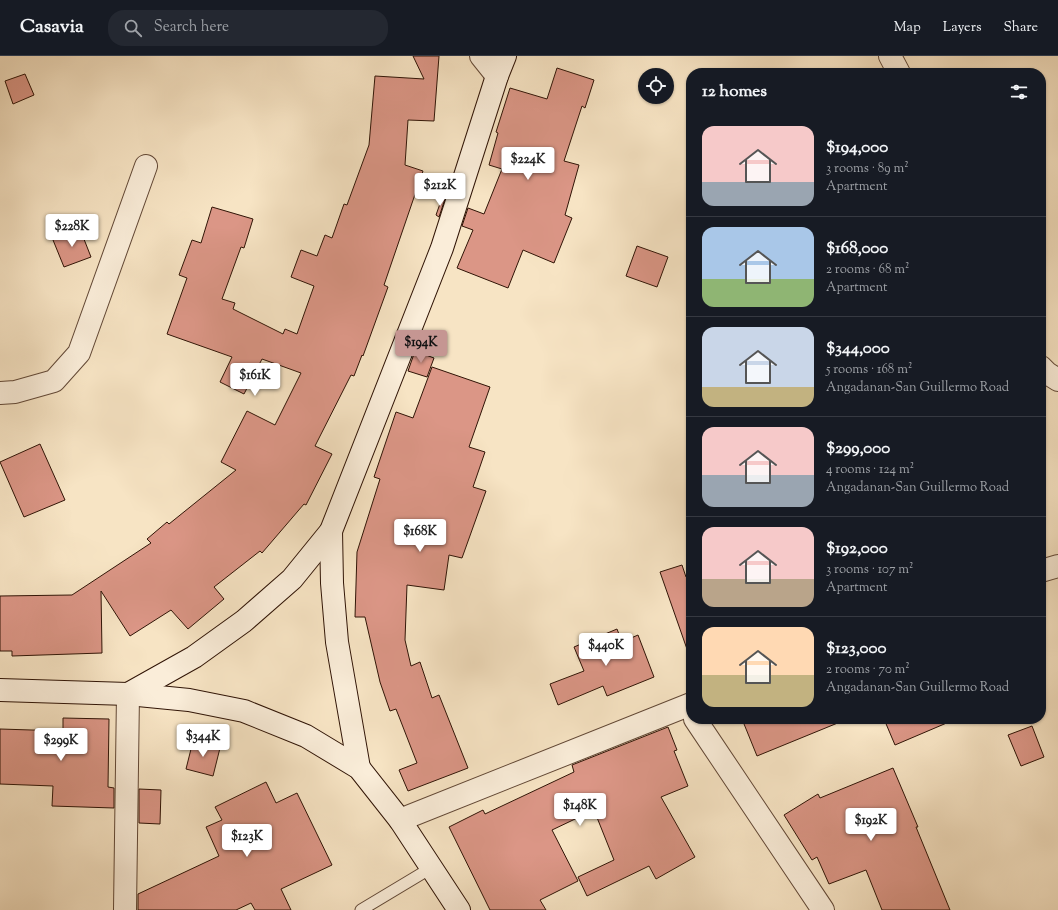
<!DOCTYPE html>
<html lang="en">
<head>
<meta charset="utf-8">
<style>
	body { margin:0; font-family:"Sorts Mill Goudy",serif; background:#242831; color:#f1f3f6; height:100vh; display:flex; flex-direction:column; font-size:15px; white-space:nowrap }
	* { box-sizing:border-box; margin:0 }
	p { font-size:13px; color:#9ea1a6 }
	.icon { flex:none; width:22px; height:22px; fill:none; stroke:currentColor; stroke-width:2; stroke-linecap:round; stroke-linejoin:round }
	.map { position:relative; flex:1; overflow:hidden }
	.sheet { position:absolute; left:686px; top:12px; width:360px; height:656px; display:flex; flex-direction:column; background:#171b24; border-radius:16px; box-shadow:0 1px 3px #0004 }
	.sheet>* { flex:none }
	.fabs { position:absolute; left:638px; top:12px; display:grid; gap:8px }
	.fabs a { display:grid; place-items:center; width:36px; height:36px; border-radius:50%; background:#171b24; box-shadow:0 1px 3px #0004; font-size:20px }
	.price { position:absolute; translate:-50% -34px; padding:0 9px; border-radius:4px; background:#fff; color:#222; font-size:13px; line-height:26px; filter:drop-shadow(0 1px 2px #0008) }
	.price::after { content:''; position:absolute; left:50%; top:24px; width:12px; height:9px; margin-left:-6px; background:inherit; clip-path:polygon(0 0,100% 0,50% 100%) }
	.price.active { background:#c59692; color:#111 }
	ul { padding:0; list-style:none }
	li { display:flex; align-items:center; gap:12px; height:100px; padding:0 16px }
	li+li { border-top:1px solid #363941 }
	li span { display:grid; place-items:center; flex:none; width:112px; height:80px; border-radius:12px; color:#555 }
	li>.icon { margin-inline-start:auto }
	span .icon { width:48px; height:48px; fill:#fffc; stroke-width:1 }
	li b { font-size:17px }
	h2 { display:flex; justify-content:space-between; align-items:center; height:48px; padding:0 16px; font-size:17px }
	header { display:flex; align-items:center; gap:24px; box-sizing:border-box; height:56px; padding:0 20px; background:#171b24; border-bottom:1px solid #363941 }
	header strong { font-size:19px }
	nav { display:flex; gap:22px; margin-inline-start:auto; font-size:14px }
	.search { width:280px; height:36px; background:#242831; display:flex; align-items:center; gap:10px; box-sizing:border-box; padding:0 14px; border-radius:16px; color:#9ea1a6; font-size:15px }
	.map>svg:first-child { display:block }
</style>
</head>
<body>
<header>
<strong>Casavia</strong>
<div class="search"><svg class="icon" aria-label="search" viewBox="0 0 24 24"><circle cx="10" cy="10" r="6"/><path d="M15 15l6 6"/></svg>Search here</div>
<nav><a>Map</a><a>Layers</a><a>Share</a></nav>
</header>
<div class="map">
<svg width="1058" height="854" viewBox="0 0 1058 854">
	<rect width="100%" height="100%" fill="#f7e4c4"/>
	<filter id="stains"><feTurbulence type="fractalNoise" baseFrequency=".005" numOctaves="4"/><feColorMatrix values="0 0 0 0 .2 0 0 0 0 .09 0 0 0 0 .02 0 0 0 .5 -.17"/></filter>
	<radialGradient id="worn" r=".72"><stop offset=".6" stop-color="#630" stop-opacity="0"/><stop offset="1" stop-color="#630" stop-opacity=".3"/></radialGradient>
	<g fill="#db9686" stroke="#301406">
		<path d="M413 0H439L434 65 408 64 405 109 423 115 384 229 388 231 363 300 362 299 354 320 351 319 315 390 332 398 306 449 304 448 262 497 260 495 214 531 224 543 188 573 171 554 130 580 101 535 102 597 12 600V595H0V540L72 539 151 487 147 483 167 466 169 468 236 414 221 406 247 355 275 369 301 317 262 303 244 338 220 326 232 301 167 278 187 222 179 219 192 184 201 187 212 151 253 163 244 192 241 191 222 243 235 247 233 253 283 278 285 273 297 278 314 230 291 221 301 194 317 200 325 179 332 182 344 148 347 149 369 89 375 20 424 23Z"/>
		<path d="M557 12 594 24 585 52 582 50 564 105 579 109 565 159 572 162 554 207 523 194 508 232 457 212 473 174 462 170 468 152 484 158 502 113 489 109 498 77 496 76 510 32 547 43Z"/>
		<path d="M25 18 34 39 13 48 5 25Z"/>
		<path d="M442 142 445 143 439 161 436 159Z"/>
		<path d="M80 173 91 201 64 211 53 184Z"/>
		<path d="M637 190 668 201 657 231 626 220Z"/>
		<path d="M415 295 434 302 427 321 408 315Z"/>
		<path d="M432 311 490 331 469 391 485 396 473 431 486 435 462 502 449 499 444 534 407 529 405 584 411 610 420 606 432 642 439 639 468 712 408 735 399 714 417 707 396 653 390 655 380 626 365 561H355L357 496 380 423 374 421 396 356 413 362Z"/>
		<path d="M40 388 65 444 24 461 0 406Z"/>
		<path d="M682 509 686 521 691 519V595L688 596 660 516Z"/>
		<path d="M617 573 622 586 638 579 654 621 607 640 603 630 558 649 550 628 584 615 574 591Z"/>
		<path d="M63 662 109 663 108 731 114 732V752L52 750 53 730 0 728V673L63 675Z"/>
		<path d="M742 663H845V664L757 700Z"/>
		<path d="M884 663H956L895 689Z"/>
		<path d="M1032 670 1044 701 1021 710 1008 679Z"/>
		<path d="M668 671 677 694 674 695 688 730 661 741 695 801 656 823 649 810 587 840 578 821 614 804 594 754 552 774 578 825 540 844 546 854H490L449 771 483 754 485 758 574 716 572 709Z"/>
		<path d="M193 685 220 692 213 720 186 713Z"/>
		<path d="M893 712 918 771H916L950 854H882L866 814 829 828 817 801 812 804 784 759 818 738 820 742Z"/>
		<path d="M266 726 276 747 297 737 332 809 281 833 291 854H255L251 847 236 854H138V838L219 800 206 771 222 764 215 751Z"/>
		<path d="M139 733 161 734 160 768 139 767Z"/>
	</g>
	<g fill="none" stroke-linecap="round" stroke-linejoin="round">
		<defs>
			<path id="lane" d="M361 854 431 812"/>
			<g id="street">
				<path d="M481 0 497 20"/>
				<path d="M890 0 899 17"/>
				<path d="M1041 311 1047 317 1058 324"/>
				<path d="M0 337 15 336 54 325 79 297 146 110"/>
				<path d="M1041 515 1058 510"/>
				<path d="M695 663 823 854"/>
				<path d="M400 764 691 648"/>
				<path d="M125 854 128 638"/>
			</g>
			<g id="secondary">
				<path d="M331 475 332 527 337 586 359 712"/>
				<path d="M0 634 128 638 189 644 244 655 306 680 359 712 400 764 459 854"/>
				<path d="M128 638 194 601 244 565 292 523 331 475 442 192 497 20 505 0"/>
			</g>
		</defs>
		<use href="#lane" stroke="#624836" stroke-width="13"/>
		<use href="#street" stroke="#624836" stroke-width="24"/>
		<use href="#secondary" stroke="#301406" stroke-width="24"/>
		<use href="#lane" stroke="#faedd9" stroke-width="11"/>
		<use href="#street" stroke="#faedd9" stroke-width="22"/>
		<use href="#secondary" stroke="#faedd9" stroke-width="22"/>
	</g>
	<rect width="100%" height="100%" filter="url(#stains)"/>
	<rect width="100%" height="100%" fill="url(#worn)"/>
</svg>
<div class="fabs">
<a><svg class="icon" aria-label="locate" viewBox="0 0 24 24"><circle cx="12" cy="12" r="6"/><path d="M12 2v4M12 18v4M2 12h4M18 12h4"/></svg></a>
</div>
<b class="price" style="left:528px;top:125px">$224K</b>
<b class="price" style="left:440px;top:151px">$212K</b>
<b class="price" style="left:72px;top:192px">$228K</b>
<b class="price active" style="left:421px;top:308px">$194K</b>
<b class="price" style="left:255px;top:341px">$161K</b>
<b class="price" style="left:420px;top:497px">$168K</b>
<b class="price" style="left:606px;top:611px">$440K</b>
<b class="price" style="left:203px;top:702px">$344K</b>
<b class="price" style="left:61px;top:706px">$299K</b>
<b class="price" style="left:580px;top:771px">$148K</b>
<b class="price" style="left:871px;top:786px">$192K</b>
<b class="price" style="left:247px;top:802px">$123K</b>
<section class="sheet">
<h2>12 homes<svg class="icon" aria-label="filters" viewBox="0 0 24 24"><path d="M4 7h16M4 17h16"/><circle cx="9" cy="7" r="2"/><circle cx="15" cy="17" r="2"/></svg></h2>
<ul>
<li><span style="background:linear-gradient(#f6c9c9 70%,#9aa5b1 0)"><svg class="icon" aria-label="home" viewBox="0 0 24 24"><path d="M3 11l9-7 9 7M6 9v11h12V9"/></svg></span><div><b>$194,000</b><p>3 rooms · 89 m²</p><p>Apartment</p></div></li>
<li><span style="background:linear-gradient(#a9c7e8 65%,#8fb573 0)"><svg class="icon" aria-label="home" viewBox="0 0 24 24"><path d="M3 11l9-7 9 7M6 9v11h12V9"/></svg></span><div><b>$168,000</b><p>2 rooms · 68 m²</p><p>Apartment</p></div></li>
<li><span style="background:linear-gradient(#c9d6e8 75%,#c2b280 0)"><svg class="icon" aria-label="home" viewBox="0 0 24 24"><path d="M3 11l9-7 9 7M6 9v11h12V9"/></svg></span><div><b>$344,000</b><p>5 rooms · 168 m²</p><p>Angadanan-San Guillermo Road</p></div></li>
<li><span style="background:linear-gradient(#f6c9c9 60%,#9aa5b1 0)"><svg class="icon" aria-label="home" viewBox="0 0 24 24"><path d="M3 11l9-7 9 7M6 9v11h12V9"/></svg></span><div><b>$299,000</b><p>4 rooms · 124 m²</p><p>Angadanan-San Guillermo Road</p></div></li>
<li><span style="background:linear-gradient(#f6c9c9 65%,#b9a48a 0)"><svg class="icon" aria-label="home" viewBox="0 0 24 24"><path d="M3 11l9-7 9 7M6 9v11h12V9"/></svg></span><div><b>$192,000</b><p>3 rooms · 107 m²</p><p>Apartment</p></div></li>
<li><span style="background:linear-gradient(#ffd9b3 60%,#c2b280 0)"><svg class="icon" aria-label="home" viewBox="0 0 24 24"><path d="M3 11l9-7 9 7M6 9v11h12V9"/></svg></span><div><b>$123,000</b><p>2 rooms · 70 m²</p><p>Angadanan-San Guillermo Road</p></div></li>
</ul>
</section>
</div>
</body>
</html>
